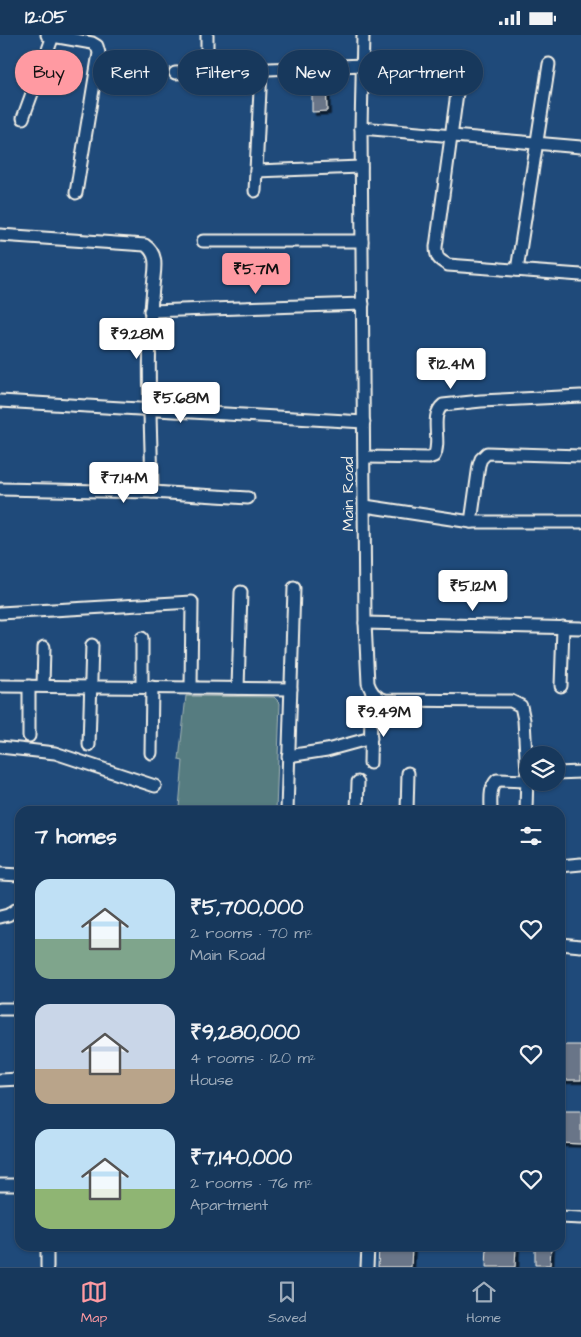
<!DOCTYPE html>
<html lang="en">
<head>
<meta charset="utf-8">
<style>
	body { margin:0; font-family:"Architects Daughter",sans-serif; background:#203f62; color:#f1f3f6; height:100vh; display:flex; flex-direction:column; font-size:19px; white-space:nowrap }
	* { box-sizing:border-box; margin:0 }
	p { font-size:16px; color:#9eacbb }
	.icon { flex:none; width:28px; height:28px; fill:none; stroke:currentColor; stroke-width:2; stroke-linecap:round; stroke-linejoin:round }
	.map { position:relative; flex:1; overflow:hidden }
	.sheet { position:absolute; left:15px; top:771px; width:550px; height:445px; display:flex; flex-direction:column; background:#17385c; border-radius:15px; box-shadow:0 1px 4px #0004,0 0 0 1px #365272 }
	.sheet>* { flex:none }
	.guide { position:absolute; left:15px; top:15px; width:551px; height:45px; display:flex; gap:10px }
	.fabs { position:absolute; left:520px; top:711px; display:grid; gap:10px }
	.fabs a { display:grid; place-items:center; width:45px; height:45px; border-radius:50%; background:#17385c; box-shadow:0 1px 4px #0004,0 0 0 1px #365272; font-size:25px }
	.price { position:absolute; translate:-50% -42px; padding:0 11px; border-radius:5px; background:#fff; color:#222; font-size:16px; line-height:32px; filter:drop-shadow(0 1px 2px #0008) }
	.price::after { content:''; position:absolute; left:50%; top:30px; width:15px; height:11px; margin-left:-8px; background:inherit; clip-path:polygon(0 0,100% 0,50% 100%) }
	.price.active { background:#ff9aa2; color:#111 }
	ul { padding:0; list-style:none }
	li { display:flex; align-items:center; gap:15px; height:125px; padding:0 20px }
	li span { display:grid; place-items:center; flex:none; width:140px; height:100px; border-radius:15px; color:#555 }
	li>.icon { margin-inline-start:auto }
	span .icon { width:60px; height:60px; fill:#fffc; stroke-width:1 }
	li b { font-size:21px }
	h2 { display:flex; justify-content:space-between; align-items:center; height:60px; padding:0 20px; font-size:21px }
	.tag { padding:0 18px; border-radius:22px; background:#17385c; box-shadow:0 1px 4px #0004,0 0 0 1px #365272; font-size:18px; line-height:45px }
	.tag.active { background:#ff9aa2; color:#111 }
	.status { display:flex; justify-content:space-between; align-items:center; height:35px; padding:0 25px; background:#17385c; direction:ltr }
	.status svg { height:14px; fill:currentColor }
	.dock { display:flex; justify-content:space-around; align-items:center; height:70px; border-top:1px solid #365272; background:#17385c; font-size:14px; color:#9eacbb }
	.dock a { display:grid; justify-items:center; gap:2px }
	.dock .active { color:#ff9aa2 }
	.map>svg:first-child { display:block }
</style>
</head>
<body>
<div class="status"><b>12:05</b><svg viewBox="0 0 49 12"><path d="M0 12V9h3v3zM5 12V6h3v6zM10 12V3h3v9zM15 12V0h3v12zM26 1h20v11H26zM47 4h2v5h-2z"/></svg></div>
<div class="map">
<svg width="581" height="1232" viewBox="0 0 581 1232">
	<defs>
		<filter id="shadow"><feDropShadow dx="3.5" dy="3.5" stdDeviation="0" flood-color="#0009"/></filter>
	</defs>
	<rect width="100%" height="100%" fill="#1f4a7a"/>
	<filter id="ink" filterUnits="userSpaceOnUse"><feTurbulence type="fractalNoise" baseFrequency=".02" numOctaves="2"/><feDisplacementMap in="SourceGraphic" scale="10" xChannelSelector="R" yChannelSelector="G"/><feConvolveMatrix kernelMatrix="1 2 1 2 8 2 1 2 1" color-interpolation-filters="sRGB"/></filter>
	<g filter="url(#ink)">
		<path fill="#577b80" stroke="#a6b6b4" d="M186 661 274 662 280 668 276 776H147L179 773 183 726 179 725Z"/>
		<g fill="#697488" stroke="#f4f1e8" filter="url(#shadow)">
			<path d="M312 44H326L327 76 312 77Z"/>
			<rect x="561" y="1010" width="20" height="35"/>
			<path d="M560 1076H581V1109L560 1108Z"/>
			<path d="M379 1211H412L411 1232H378Z"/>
			<path d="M487 1211H516L515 1232H486Z"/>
			<path d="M535 1211H551L550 1230H535Z"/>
		</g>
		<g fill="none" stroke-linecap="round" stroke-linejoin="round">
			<defs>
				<g id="minor">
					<path d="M47 0 92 8 97 11 99 18 76 158"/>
					<path d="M207 0V38"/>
					<path d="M363 0 361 93 365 588 368 648C371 657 375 662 385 665L511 666 521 671 524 685 527 739 526 776"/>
					<path d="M460 36 436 212C436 223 439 225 448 230L581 240"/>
					<path d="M175 38 363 30"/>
					<path d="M23 83 53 1"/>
					<path d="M361 93 581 112"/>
					<path d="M256 136 361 132"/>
					<path d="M255 156 261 35"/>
					<path d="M0 200 145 210C160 220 154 236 153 252 146 320 151 389 152 457"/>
					<path d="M203 206H362"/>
					<path d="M517 235 549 29"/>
					<path d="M150 276 363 269"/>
					<path d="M0 366 364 387"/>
					<path d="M365 422 429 423 434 421C442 406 429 381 443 370L481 366 581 361"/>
					<path d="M0 454 152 457 248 463"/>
					<path d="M365 471 471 487H581"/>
					<path d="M471 487 479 430 481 424 487 418 581 421"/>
					<path d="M0 578 192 567 191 653"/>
					<path d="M365 588 581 593"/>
					<path d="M0 651 291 654"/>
					<path d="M29 651V701"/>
					<path d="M43 651 44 612"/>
					<path d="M561 651 563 592"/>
					<path d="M142 652V603"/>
					<path d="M238 653 241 557"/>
					<path d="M89 710 92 610"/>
					<path d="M0 712 55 718 155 751"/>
					<path d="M151 718 152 652"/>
					<path d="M288 721 327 715 371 703"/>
					<path d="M370 728 371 678"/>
					<path d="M556 738 581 737"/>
					<path d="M287 776 294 553"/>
					<path d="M357 776 358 747"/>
					<path d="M407 776 408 738"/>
					<path d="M491 776C491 765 489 753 497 745L526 746"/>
					<path d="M560 831 581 829"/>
					<path d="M0 839 20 840"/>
					<path d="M0 882 8 880 20 872"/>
					<path d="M560 909 581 911"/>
					<path d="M0 974H20"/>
					<path d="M0 1045 20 1044"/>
					<path d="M0 1150H20"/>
					<path d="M560 1182 581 1183"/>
					<path d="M47 1211V1232"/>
					<path d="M367 1232 368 1211"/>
				</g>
			</defs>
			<use href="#minor" stroke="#f4f1e8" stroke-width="15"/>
			<use href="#minor" stroke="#1f4a7a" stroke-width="11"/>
		</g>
	</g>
	<g text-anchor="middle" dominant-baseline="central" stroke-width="5" stroke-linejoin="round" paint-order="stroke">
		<g font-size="16" fill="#f4f1e8" stroke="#1f4a7a">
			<text transform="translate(348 459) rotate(-90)">Main Road</text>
		</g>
	</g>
</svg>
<div class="fabs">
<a><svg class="icon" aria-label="layers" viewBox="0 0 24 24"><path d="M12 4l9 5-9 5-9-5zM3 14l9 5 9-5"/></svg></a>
</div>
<b class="price active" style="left:256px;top:260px">₹5.7M</b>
<b class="price" style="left:137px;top:325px">₹9.28M</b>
<b class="price" style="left:451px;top:355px">₹12.4M</b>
<b class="price" style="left:181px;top:389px">₹5.68M</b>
<b class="price" style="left:124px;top:469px">₹7.14M</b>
<b class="price" style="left:473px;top:577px">₹5.12M</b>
<b class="price" style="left:384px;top:703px">₹9.49M</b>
<div class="guide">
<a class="tag active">Buy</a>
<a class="tag">Rent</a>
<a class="tag">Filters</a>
<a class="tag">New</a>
<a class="tag">Apartment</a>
</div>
<section class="sheet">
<h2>7 homes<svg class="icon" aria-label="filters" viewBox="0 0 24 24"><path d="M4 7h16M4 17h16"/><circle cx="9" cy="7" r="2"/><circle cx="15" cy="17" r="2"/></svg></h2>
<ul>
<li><span style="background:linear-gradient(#bfe0f5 60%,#7fa58c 0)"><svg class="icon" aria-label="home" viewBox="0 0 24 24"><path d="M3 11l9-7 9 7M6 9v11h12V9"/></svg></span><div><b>₹5,700,000</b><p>2 rooms · 70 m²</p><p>Main Road</p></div><svg class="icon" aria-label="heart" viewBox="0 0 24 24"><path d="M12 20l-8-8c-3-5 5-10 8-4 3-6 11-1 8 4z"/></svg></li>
<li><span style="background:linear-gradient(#c9d6e8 65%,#b9a48a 0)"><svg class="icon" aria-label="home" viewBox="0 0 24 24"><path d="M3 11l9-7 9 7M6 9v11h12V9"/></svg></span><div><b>₹9,280,000</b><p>4 rooms · 120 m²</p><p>House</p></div><svg class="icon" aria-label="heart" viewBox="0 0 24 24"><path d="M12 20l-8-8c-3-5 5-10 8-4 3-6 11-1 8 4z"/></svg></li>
<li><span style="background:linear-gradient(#bfe0f5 60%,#8fb573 0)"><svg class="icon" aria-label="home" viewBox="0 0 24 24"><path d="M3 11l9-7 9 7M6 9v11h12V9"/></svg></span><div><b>₹7,140,000</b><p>2 rooms · 76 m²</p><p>Apartment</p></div><svg class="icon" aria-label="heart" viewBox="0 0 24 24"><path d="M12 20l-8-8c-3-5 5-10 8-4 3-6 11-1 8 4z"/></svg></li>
</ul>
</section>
</div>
<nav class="dock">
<a class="active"><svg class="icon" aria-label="map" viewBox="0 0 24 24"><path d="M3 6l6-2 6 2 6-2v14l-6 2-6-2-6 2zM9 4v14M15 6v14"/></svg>Map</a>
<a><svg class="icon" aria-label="saved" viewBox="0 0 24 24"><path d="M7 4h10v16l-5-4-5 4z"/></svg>Saved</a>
<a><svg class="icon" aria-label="home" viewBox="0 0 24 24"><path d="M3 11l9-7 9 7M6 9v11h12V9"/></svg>Home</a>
</nav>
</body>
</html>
